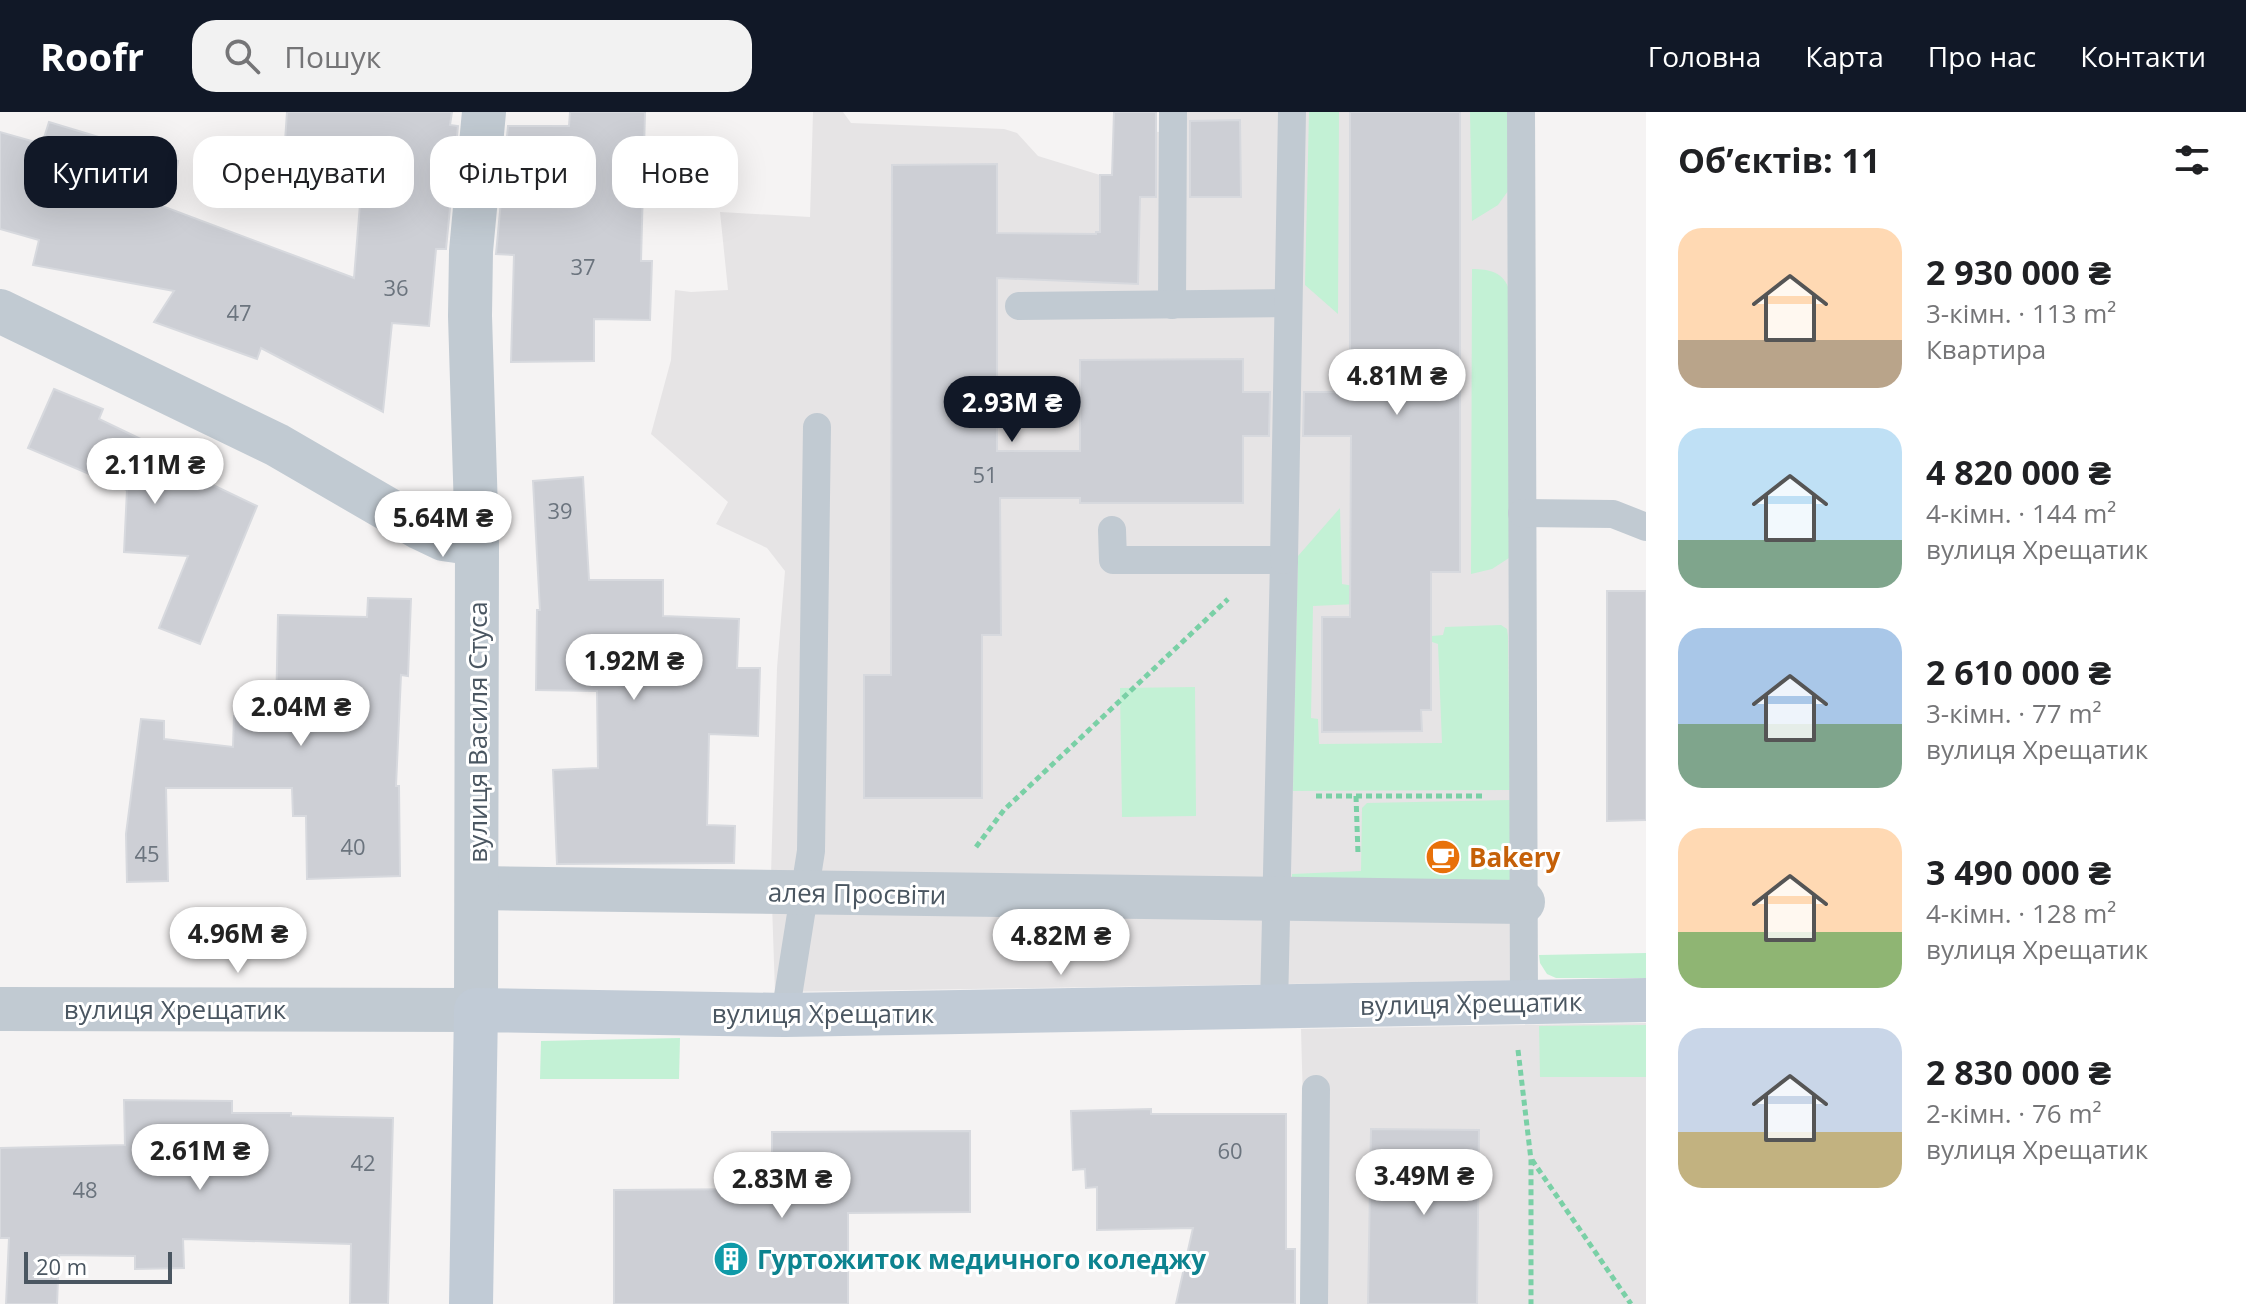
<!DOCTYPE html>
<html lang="uk">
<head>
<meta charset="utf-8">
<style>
	body { margin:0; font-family:"Open Sans",sans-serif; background:#f2f2f2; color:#202124; height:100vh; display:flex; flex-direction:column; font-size:30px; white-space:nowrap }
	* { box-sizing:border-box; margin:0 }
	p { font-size:26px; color:#757577 }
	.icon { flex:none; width:44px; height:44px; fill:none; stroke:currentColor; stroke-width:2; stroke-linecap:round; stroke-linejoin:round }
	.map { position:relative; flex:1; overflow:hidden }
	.details { display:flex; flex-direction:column; background:#fff; width:600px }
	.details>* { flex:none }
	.hud { position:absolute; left:24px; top:24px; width:760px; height:72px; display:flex; gap:16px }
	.scale { position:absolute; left:24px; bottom:20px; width:148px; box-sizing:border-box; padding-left:8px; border:4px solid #4a5661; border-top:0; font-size:22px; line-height:28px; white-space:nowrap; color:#4a5661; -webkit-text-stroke:6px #fff; paint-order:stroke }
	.price { position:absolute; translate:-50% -68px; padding:0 18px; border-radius:28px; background:#fff; color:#222; font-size:26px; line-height:52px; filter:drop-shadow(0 2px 4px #0008) }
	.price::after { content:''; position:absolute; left:50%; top:48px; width:24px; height:18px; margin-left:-12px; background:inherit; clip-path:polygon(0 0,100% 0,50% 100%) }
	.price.active { background:#111827; color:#fff }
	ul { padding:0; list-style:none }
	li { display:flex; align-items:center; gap:24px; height:200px; padding:0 32px }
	li span { display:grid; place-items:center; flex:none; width:224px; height:160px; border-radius:24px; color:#555 }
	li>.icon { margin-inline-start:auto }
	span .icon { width:96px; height:96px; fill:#fffc; stroke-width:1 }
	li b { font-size:34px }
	h2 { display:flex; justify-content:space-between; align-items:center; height:96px; padding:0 32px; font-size:34px }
	.tag { padding:0 28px; border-radius:24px; background:#fff; box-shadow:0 8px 32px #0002; font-size:28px; line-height:72px }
	.tag.active { background:#111827; color:#fff }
	header { display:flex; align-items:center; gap:48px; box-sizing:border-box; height:112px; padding:0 40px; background:#111827; color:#fff }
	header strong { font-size:38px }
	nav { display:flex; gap:44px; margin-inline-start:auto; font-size:28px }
	.search { width:560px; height:72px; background:#f2f2f2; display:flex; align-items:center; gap:20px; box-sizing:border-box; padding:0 28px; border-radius:24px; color:#757577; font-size:30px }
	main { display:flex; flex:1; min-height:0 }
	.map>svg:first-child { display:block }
</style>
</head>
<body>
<header>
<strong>Roofr</strong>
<div class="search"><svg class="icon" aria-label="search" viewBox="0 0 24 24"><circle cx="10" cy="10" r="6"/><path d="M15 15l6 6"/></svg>Пошук</div>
<nav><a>Головна</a><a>Карта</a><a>Про нас</a><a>Контакти</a></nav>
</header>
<main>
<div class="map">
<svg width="1646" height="1192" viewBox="0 0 1646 1192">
	<rect width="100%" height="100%" fill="#f5f3f3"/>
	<g fill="#e6e4e5">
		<path d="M813 0H843L851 11 1004 17 1017 21 1038 44 1100 63 1139 64 1141 19 1160 20 1162 0H1535L1537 868 775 880 771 763 777 556 785 459 767 436 716 412 728 390 651 322 671 248 675 178 691 180 728 178 720 100 810 105Z"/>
		<path d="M1646 911V1192H1300L1303 992 1301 917Z"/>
	</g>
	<g fill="#c3f1d5">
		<path d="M1309 0H1339L1338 202 1305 173Z"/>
		<path d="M1470 0H1508V79L1498 93 1472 109Z"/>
		<path d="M1472 157C1489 157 1504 160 1509 178V446L1492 457 1471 462Z"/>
		<path d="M1340 396 1342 472 1354 474 1356 492 1313 494 1311 606 1318 607 1319 632 1442 631 1438 532 1432 530V524L1443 523 1445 515 1501 513 1507 517 1508 524 1510 678 1293 679 1298 444Z"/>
		<path d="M1195 575 1196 704 1122 705 1120 576Z"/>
		<path d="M1510 688V780L1292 776V762L1361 759 1362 696 1367 691Z"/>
		<path d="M1646 841V866H1556L1547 862 1540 851 1539 843Z"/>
		<path d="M1646 913V965H1540L1539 914Z"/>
		<path d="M680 926 679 967H540L541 929Z"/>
	</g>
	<g fill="#cdcfd5" stroke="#d7d9de" stroke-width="2">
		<path d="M287 0H452L450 13 458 14 446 137H436L429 214 392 211 383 300 261 236 257 247 154 210 174 179 33 153 39 128 0 117V20L42 32 49 10 178 49 175 66 69 59 354 166 361 80 282 74Z"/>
		<path d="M570 0H645L641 149H652L650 208 594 207V249L511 250 514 143 496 142 508 14H569Z"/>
		<path d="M1114 0H1156V85H1140L1138 172 997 166V339H1080V248L1243 247V280H1270L1269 324H1243V391H1080V386H1000L1001 523H982V686H864V563H891L892 53 997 52V121L1096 122V120H1100V63H1112Z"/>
		<path d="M1350 0H1460V460H1431V598H1421L1422 619 1322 620V505H1350L1351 324H1303L1304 280H1350Z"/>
		<path d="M1240 8 1241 85H1190V9Z"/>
		<path d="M54 277 103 297 99 307 176 344 171 353 257 394 200 532 159 516 188 444 124 440 127 378 28 336Z"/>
		<path d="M583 365 589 468H663V504L739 507 737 556H760L758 624 709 622 707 713 735 714 734 751 557 752 553 658 598 656 597 579 536 578 537 498H540L533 369Z"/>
		<path d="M1607 479H1646V708L1607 709Z"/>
		<path d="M368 486 411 487 408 564 401 563 396 674H399L400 764 307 767 306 704H293L292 676H166L168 769 127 770 126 722 141 607 164 609V627L233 635 234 604H276L278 503 367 505Z"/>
		<path d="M124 988 232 989V1001H291V1004L393 1006 388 1192H350L351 1132 183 1127 184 1156 135 1157V1144L59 1143 57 1192H6L9 1126H0V1036L125 1033Z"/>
		<path d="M1151 997V1002H1286V1137H1295V1192H1176L1193 1116 1097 1118V1075L1086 1076 1085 1057 1073 1058 1071 999Z"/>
		<path d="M1371 1017 1479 1018 1477 1192H1368Z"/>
		<path d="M970 1019V1100L848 1101V1192H614V1078L772 1077V1020Z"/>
	</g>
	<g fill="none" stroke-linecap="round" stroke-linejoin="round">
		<g stroke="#7ad0a6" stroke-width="5" stroke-dasharray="6 4" stroke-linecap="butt">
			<path d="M1316 684H1486"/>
			<path d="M1356 684 1358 742"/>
			<path d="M976 735 1004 698 1228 487"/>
			<path d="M1518 938 1531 1048V1192"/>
			<path d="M1532 1048 1631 1192"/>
		</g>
		<g stroke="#c1cad2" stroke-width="28">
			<path d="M1521 0 1524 890"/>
			<path d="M1172 193 1173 0"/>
			<path d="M1019 194 1288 191"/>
			<path d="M1522 401 1613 402 1646 415"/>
			<path d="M1112 418 1113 448H1284L1274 895"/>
			<path d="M1284 448 1292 0"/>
			<path d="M785 903 811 739 817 315"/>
			<path d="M1314 1192 1316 977"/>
		</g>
		<g stroke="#c1cad2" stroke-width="44">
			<path d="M0 199 277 333 420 416 443 427 477 432"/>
			<path d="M478 776 1523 790"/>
			<path d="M0 897 476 898 477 432 470 204 471 139 484 0"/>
		</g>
		<path stroke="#c1cbd6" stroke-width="44" d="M471 1192 476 898 785 903 1646 888"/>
	</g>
	<defs>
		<symbol id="cafe-disc" viewBox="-11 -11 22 22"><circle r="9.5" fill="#e8710a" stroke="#fff"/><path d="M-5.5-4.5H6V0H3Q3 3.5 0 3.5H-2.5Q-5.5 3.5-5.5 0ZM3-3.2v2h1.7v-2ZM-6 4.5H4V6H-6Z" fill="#fff"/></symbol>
		<symbol id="building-disc" viewBox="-11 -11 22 22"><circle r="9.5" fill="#0f9aa8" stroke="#fff"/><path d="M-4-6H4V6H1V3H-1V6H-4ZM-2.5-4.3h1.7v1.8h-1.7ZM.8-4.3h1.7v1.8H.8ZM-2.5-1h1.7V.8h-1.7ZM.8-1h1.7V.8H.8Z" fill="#fff"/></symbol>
	</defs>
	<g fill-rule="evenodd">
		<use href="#cafe-disc" x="1423" y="725" width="40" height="40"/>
		<use href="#building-disc" x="711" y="1127" width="40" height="40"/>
	</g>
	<g text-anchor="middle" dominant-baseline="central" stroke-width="6" stroke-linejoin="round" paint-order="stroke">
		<g font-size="22" fill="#6b747e">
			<text x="583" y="154">37</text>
			<text x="396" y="175">36</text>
			<text x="239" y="200">47</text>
			<text x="985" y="362">51</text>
			<text x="560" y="398">39</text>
			<text x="353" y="734">40</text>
			<text x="147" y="741">45</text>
			<text x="1230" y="1038">60</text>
			<text x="363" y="1050">42</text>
			<text x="85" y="1077">48</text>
		</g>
		<g font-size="26" fill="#4a5661" stroke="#fff">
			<text transform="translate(477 620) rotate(-90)">вулиця Василя Стуса</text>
			<text transform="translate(857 781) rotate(1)">алея Просвіти</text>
			<text transform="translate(1471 891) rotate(-1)">вулиця Хрещатик</text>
			<text x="175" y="897">вулиця Хрещатик</text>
			<text x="823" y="901">вулиця Хрещатик</text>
		</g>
		<g font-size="26" font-weight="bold" fill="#c56008" stroke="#fff" text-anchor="start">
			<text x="1469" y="745">Bakery</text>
		</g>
		<g font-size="26" font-weight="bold" fill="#0d838f" stroke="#fff" text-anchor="start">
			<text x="757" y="1147">Гуртожиток медичного коледжу</text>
		</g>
	</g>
</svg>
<div class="scale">20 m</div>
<b class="price" style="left:1397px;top:305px">4.81M ₴</b>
<b class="price active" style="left:1012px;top:332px">2.93M ₴</b>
<b class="price" style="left:155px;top:394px">2.11M ₴</b>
<b class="price" style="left:443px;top:447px">5.64M ₴</b>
<b class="price" style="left:634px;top:590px">1.92M ₴</b>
<b class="price" style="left:301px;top:636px">2.04M ₴</b>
<b class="price" style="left:238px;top:863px">4.96M ₴</b>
<b class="price" style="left:1061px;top:865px">4.82M ₴</b>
<b class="price" style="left:200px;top:1080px">2.61M ₴</b>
<b class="price" style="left:1424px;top:1105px">3.49M ₴</b>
<b class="price" style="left:782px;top:1108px">2.83M ₴</b>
<div class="hud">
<a class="tag active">Купити</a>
<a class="tag">Орендувати</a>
<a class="tag">Фільтри</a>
<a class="tag">Нове</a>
</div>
</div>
<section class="details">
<h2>Об’єктів: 11<svg class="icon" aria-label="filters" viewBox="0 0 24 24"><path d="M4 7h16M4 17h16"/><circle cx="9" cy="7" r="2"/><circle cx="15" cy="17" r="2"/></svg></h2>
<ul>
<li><span style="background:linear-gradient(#ffd9b3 70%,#b9a48a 0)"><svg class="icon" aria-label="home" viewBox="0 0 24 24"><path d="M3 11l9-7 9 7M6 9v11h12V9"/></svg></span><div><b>2 930 000 ₴</b><p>3-кімн. · 113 m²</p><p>Квартира</p></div></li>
<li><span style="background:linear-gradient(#bfe0f5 70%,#7fa58c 0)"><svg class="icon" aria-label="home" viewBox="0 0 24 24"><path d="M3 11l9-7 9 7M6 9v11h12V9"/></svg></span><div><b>4 820 000 ₴</b><p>4-кімн. · 144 m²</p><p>вулиця Хрещатик</p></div></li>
<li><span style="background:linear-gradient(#a9c7e8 60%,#7fa58c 0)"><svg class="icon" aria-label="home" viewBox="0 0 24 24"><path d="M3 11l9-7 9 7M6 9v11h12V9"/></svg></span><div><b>2 610 000 ₴</b><p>3-кімн. · 77 m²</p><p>вулиця Хрещатик</p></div></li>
<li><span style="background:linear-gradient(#ffd9b3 65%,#8fb573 0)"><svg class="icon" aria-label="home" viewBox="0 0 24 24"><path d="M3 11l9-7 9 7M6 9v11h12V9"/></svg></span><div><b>3 490 000 ₴</b><p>4-кімн. · 128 m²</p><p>вулиця Хрещатик</p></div></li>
<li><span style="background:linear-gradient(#c9d6e8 65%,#c2b280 0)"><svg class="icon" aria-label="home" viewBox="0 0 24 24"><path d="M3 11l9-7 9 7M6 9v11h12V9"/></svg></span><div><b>2 830 000 ₴</b><p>2-кімн. · 76 m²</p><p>вулиця Хрещатик</p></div></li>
</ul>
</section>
</main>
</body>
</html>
